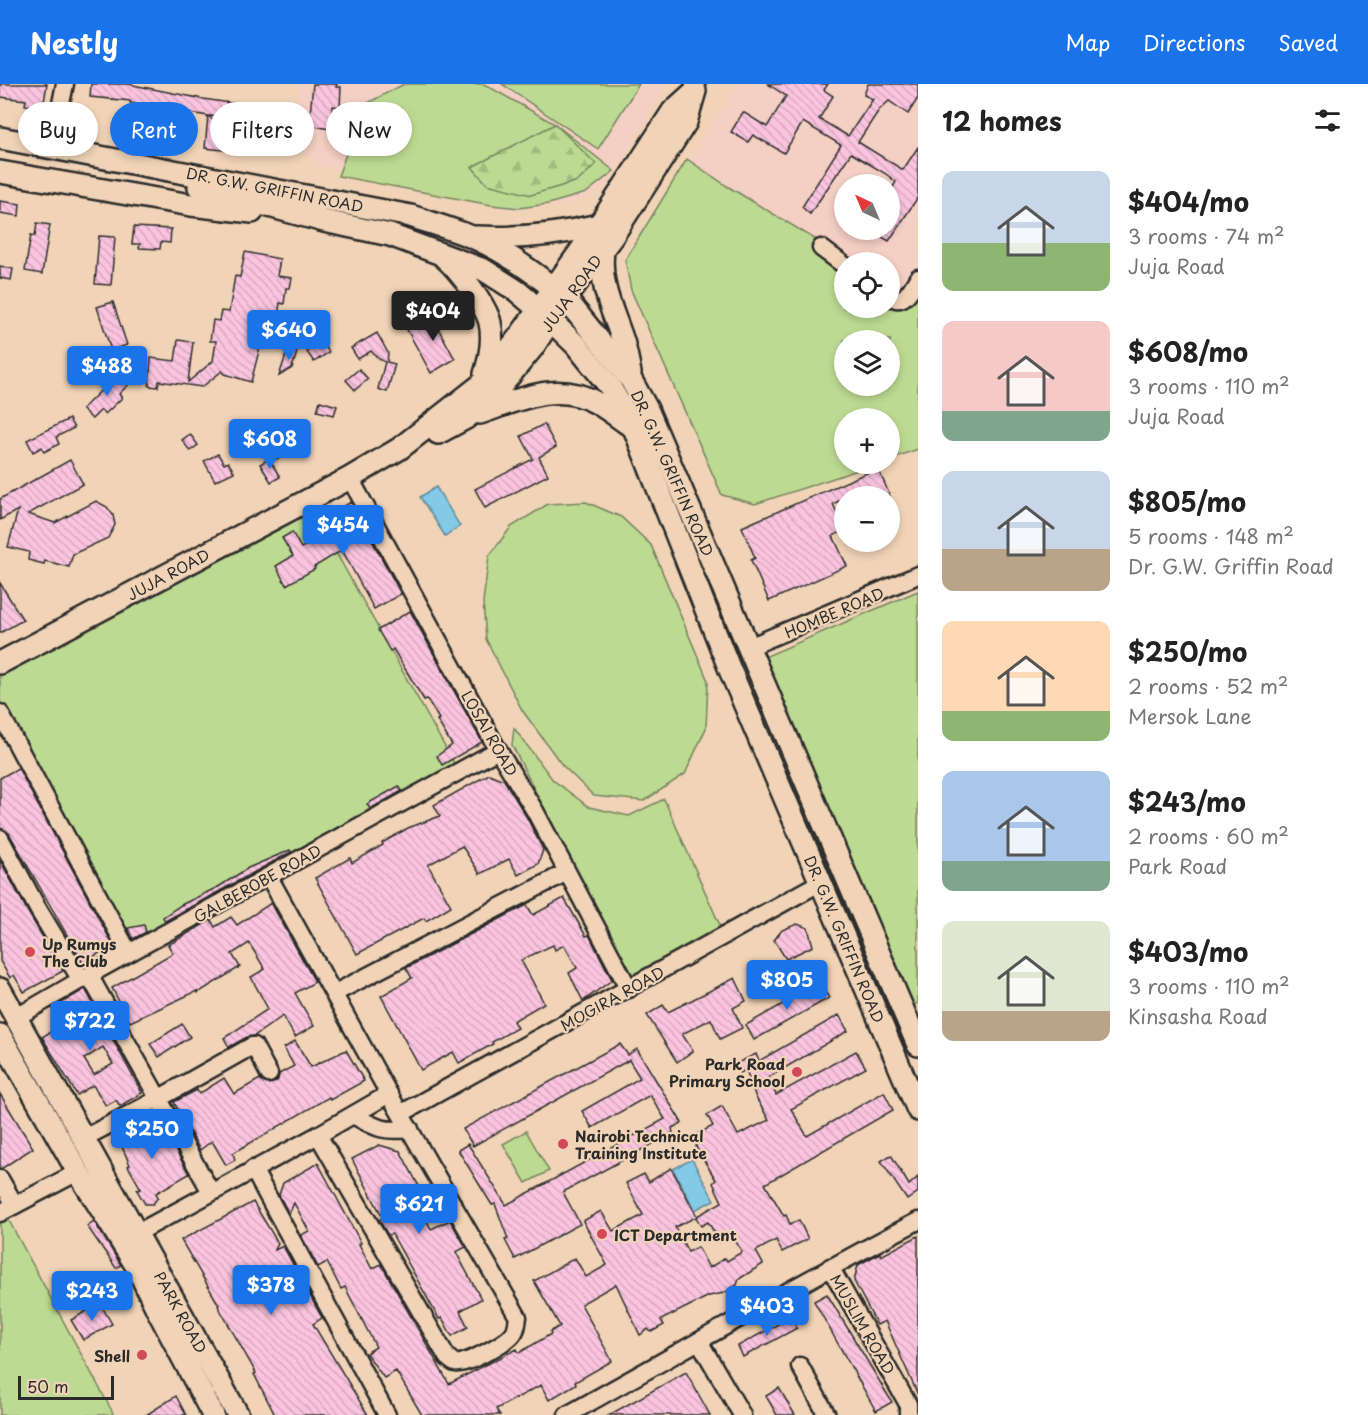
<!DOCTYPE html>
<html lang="en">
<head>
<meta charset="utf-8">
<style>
	body { margin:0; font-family:"Playpen Sans",sans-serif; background:#f6f6f6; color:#222; height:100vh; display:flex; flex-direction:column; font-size:22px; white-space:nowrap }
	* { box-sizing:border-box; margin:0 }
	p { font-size:20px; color:#767676 }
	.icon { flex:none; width:33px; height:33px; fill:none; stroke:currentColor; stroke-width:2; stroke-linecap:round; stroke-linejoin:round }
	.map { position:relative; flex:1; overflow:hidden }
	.drawer { display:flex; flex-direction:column; background:#fff; width:450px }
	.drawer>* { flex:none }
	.banner { position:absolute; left:18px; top:18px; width:570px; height:54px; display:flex; gap:12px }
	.needle { width:39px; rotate:316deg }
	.fabs { position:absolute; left:834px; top:90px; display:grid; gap:12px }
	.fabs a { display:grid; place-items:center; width:66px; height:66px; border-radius:50%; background:#fff; box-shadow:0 3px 9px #0003; font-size:30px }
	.scale { position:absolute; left:18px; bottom:15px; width:96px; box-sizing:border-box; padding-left:6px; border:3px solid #2b2b2b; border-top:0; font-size:16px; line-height:21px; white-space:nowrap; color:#2b2b2b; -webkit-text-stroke:4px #f1d4b7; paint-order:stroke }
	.price { position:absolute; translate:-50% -51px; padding:0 14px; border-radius:6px; background:#1a73e8; color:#fff; font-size:20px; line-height:39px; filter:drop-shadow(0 2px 3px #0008) }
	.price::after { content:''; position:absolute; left:50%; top:36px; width:18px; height:14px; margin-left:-9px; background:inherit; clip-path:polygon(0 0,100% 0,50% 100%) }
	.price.on { background:#222; color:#fff }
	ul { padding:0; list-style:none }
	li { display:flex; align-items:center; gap:18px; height:150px; padding:0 24px }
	li span { display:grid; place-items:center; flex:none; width:168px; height:120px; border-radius:12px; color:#555 }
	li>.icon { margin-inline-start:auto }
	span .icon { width:72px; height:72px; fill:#fffc; stroke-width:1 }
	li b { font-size:26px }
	h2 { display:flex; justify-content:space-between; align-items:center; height:72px; padding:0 24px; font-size:26px }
	.tag { padding:0 21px; border-radius:27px; background:#fff; box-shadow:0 3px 9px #0003; font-size:21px; line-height:54px }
	.tag.on { background:#1a73e8; color:#fff }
	header { display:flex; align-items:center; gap:36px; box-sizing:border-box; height:84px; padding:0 30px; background:#1a73e8; color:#fff }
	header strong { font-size:28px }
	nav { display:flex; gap:33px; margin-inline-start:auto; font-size:21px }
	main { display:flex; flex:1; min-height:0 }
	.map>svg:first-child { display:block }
</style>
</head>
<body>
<header>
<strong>Nestly</strong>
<nav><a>Map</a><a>Directions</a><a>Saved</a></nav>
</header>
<main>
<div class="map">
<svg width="918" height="1331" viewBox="0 0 918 1331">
	<defs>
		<pattern id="forest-firs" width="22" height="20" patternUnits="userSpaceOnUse" patternTransform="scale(1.5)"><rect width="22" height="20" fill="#bdda92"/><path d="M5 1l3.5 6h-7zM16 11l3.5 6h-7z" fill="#a3bb7e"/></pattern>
		<pattern id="building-back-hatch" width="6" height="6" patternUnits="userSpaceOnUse" patternTransform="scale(1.5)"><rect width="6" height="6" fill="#fac4df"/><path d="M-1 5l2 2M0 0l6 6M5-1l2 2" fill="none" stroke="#d6a9c0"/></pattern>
	</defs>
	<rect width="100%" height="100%" fill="#f1d4b7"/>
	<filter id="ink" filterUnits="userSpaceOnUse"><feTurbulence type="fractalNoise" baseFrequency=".0167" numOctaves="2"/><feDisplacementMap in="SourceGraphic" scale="12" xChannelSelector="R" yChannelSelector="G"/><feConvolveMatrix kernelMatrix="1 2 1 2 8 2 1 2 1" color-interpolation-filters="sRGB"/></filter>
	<g filter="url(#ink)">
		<g fill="#f4cfc3" fill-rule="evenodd">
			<path d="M298 0H668L606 103 573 119 516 126 494 123 316 81 294 64Z"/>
			<path d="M736 0H918V365L890 375V334H844V380H876L755 420 722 411 631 206 625 176ZM844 100H890V146H844ZM844 178H890V224H844ZM844 256H890V302H844Z"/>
		</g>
		<g fill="#bdda92" stroke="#74825e" stroke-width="1.5" fill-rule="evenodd">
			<path d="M404 0H484L555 40 614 87 586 109 548 120 519 124 491 121 338 92 364 21Z"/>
			<path d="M502 0H639L598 65Z"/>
			<path d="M687 75 727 102 853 178H844V224H890V201L911 214 918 205V365L890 375V334H844V380H876L755 420 722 411 631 206 625 176ZM844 256H890V302H844Z"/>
			<path d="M307 417 459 688 129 869 0 629V579Z"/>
			<path d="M586 418 621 433 651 461 708 597 706 644 685 690 644 717 594 712 562 681 522 626 486 555 483 518 489 472 511 443 548 420Z"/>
			<path d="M918 507V919L903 925 755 577Z"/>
			<path d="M514 644 553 696 589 723 629 732 664 715 722 846 631 897 512 661Z"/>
			<path d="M526 1047 549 1087 526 1099 503 1060Z"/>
			<path d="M7 1133 113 1329 111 1331H0V1137Z"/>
		</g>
		<path fill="url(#forest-firs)" stroke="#74825e" stroke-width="1.5" d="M555 40 596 80 578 97 531 111 487 100 472 83Z"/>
		<g fill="#84c9e5" stroke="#608a9b" stroke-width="1.5">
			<path d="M436 403 460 442 445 452 420 413Z"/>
			<path d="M692 1075 714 1116 695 1126 673 1085Z"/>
		</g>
		<g fill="url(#building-back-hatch)" stroke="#2b2b2b" stroke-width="1.5" fill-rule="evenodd">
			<path d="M0 0H47L43 24 25 21 26 16 0 13Z"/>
			<path d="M91 0H128L203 15 292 28 288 46 252 39 253 37 209 32 230 57 231 67 205 64 208 32 130 19 131 17 90 13Z"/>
			<path d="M313 0H337L336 3H341L340 23 333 22 330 45 309 41Z"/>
			<path d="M768 0H828L824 6 833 12 819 35 848 52 873 15 864 11 868 0H918V14L908 30 889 17 879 26 858 58 903 86 918 63V113L889 157 870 146H890V108L896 98 886 90 851 69 810 130 802 123 841 61 803 38 784 69 753 51 748 58 731 48 743 28 767 43 786 12Z"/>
			<path d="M0 117 20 120 19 132 0 129Z"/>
			<path d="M37 139 50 141 42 190 25 187 31 151 35 152Z"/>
			<path d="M134 143 171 145 170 159 161 158 160 165 139 164 140 160H132Z"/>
			<path d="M99 152 115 153 111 201 95 200Z"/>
			<path d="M245 168 280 175 277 192 292 194 290 204H286L284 220 280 219 278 232 269 230 265 264 260 263 251 298 225 290 222 287 202 303 159 297 158 303 149 302 151 274 175 277 178 256 193 258 188 298 213 277 216 257H210L213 236 219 237 221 227 229 228 235 192 240 193Z"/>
			<path d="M0 182 13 185 11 196 0 194Z"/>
			<path d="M113 218 127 261 111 266 97 223Z"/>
			<path d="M449 226 454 235 438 244 455 275 431 289 406 244 417 238 419 243Z"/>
			<path d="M377 249 388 269 387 278 395 280 387 308 378 305 385 278 379 275 371 267 358 275 351 264Z"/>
			<path d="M321 257 329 268 314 278 307 268Z"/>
			<path d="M288 265 297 268 292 284 279 292Z"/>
			<path d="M359 285 368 295 355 306 346 296Z"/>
			<path d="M119 289 129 300 119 310 122 314 105 330 101 326 92 335 82 325Z"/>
			<path d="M320 317 337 322 334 331 317 327Z"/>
			<path d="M69 335 74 344 56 353 59 360 44 368 42 363 33 368 27 356Z"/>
			<path d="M285 335 295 338 287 365 289 369 272 377 268 367 276 364Z"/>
			<path d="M544 340 556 363 539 373 548 391 485 424 475 405 533 375 521 352Z"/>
			<path d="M190 350 198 361 190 367 182 356Z"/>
			<path d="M218 370 224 380 228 378 234 388 215 397 204 377Z"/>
			<path d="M269 375 280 393 271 398 260 380Z"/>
			<path d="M70 376 83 400 28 430 55 439 96 417 107 423 113 431 115 441 108 454 73 470 69 483 45 477 44 480 28 476 29 468 8 463 18 426 0 436V415Z"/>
			<path d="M878 384 890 412H868L865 404 844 412V414L833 420 844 444V446L833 452 847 482 769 517 751 476 755 474 742 443Z"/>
			<path d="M351 418 401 510 374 525 342 466 314 483 315 485 286 501 276 482 293 472 282 454 292 448 301 464 333 446 325 433Z"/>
			<path d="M0 499 23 536 0 549Z"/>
			<path d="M410 527 482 658 442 681 437 672 452 661 437 636 439 635 427 615 424 616 393 565 390 567 378 546Z"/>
			<path d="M18 684 113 861 83 879 9 749 0 744V694Z"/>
			<path d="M489 690 504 696 526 732 543 766 538 780 518 791 509 775 480 790 462 762 428 781 451 822 426 837 424 834 357 870 315 794 350 774 352 779 383 761 382 759 408 744 440 732 434 721Z"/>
			<path d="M399 702 402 707 370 725 367 720Z"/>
			<path d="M290 766 291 768 165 837 163 833 181 821 220 802 248 784Z"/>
			<path d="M0 776 29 830 63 887 24 908 14 891 10 894 0 877Z"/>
			<path d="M564 814 586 852 589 851 612 896 583 917 569 889 577 884 564 861 555 866 553 861 521 876 544 919 513 937 517 944 492 958 493 960 459 979 453 968 421 986 381 912 412 894 406 884 527 821 533 831Z"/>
			<path d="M271 819 315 898 295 909 314 942 295 953 283 932 254 952 247 953 229 963 224 954 268 925 251 893 265 885 249 859 232 870 240 883 198 909 197 907 130 938 112 904 173 869 168 861 211 836 215 843 231 833 237 841Z"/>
			<path d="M797 840 808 844 813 862 786 875 774 856 782 846Z"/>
			<path d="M144 841 146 848 133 855 128 844Z"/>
			<path d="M735 894 746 917 733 924 742 944 720 955 711 935 682 950 693 967 677 978 647 931 663 921 668 928Z"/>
			<path d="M820 899 829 914 754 956 746 941Z"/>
			<path d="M85 905 142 1009 120 1022 116 1016 106 1022 93 1001 77 1011 42 953 62 941 53 924ZM103 963 113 980 94 991 84 975Z"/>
			<path d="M839 931 848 947 769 993 776 1011 856 967 866 984 791 1025 807 1052 884 1008 893 1026 765 1100 784 1132 786 1131 790 1140 799 1136 808 1155 782 1168 776 1156 756 1167 763 1180 739 1195 737 1201 724 1209 709 1212 661 1236 664 1241 651 1248 648 1245 640 1251 616 1200 581 1220 612 1277 575 1298 576 1300 549 1316 541 1301 496 1325 500 1331H422L396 1287 384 1294 366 1269 376 1263 345 1203 341 1205 327 1178 318 1183 301 1151 309 1147 294 1119 289 1130 279 1111 283 1099 318 1079 361 1159 359 1160 372 1185 381 1180 449 1300 517 1265 519 1269 551 1250 550 1248 560 1242 534 1197 575 1174 586 1193 607 1181 583 1137 601 1127 613 1147 643 1131 626 1099 644 1090 649 1098 671 1084 697 1132 722 1118 713 1099 716 1096 696 1063 699 1049 713 1042 707 1031 722 1022 738 1051 769 1036 756 1014 746 986 740 989 735 980 756 970 759 977ZM696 1133 701 1142 708 1138 720 1158 732 1151 742 1168 727 1177 725 1174 709 1184 698 1163 688 1168 675 1143Z"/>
			<path d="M182 940 190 953 159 973 150 960Z"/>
			<path d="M295 957 311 983 346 966 364 997 330 1016 329 1013 233 1069 235 1076 226 1081 212 1057 200 1066 174 1018 197 1006 199 1010 224 994 234 1010 260 995 264 999H273L278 996 279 990 294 982 284 964Z"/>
			<path d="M620 960 628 971 637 965 682 1039 672 1044 673 1049 563 1108 580 1140 515 1175 505 1156 508 1155 495 1120 492 1121 458 1066 468 1060 506 1121 665 1035 650 1011 592 1044 582 1027 640 994 629 976 473 1062 463 1045Z"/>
			<path d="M0 1010 33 1064 1 1085H0Z"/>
			<path d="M156 1032 189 1090 156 1109 158 1113 153 1120H145L137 1106 141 1105 128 1082 130 1081 119 1056Z"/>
			<path d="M379 1061 400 1067 422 1108 414 1112 431 1145 450 1136 466 1163 456 1168 481 1215 460 1227 468 1243 452 1252 442 1234 439 1235 392 1150 388 1151 379 1136 383 1134 352 1075Z"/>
			<path d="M891 1071 909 1101 918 1093V1108L907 1116 881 1077Z"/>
			<path d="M253 1118 278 1159 275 1166 283 1162 322 1234 313 1240 368 1331H275L254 1290 256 1289 218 1222 219 1221 181 1156Z"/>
			<path d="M94 1137 121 1181 116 1184 87 1142Z"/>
			<path d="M918 1152V1311L885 1237 877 1241 854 1197 858 1181 880 1169 881 1172Z"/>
			<path d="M827 1210 892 1318 876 1327 814 1217Z"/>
			<path d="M100 1219 112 1240 83 1256 71 1236Z"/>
			<path d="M791 1233 797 1244 743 1273 738 1262Z"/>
			<path d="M686 1288 710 1331H609Z"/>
			<path d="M779 1304 795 1331H777L766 1312Z"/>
			<path d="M176 1312 186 1331H146Z"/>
		</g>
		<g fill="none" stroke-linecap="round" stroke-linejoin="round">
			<defs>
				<g id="minor">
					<path d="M52 63 65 0"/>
					<path d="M821 164 844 181"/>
					<path d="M890 212C904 222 911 205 918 194"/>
					<path d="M350 394 498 666 535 727 629 905"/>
					<path d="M749 563 918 491"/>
					<path d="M0 629 129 869"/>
					<path d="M0 754 38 825 81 896"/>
					<path d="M269 793 389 1010 518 1233C517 1239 517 1246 512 1251 505 1259 465 1282 455 1279 454 1279 448 1274 447 1273L318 1051"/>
					<path d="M89 891 211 1108"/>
					<path d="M335 909 567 788"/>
					<path d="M17 933 89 891 498 666"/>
					<path d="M402 1029 821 798"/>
					<path d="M353 1031C377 1044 382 1048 410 1045"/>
					<path d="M84 1054 158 1015 252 962H254L269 990"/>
					<path d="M253 1085 387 1331"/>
					<path d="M0 1095 15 1121"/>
					<path d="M0 1129 78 1088"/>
					<path d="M137 1149 318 1051 389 1010"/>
					<path d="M830 1183 908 1320V1331"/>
					<path d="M699 1257 742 1331"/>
					<path d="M800 1282 827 1331"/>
					<path d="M567 1331C684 1266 799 1199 918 1137"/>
				</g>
				<g id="major">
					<path d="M0 54 411 132C431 139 452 145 472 153 503 166 539 192 565 214L631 296 647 325 918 961"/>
					<path d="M0 88 191 121 252 128"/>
					<path d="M199 103 324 137 390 151 484 186 517 207 544 230 576 261 610 303 634 344 730 586 918 1026"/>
					<path d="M476 153C519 155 558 151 599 141"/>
					<path d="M603 166C599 202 612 224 623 257 626 267 628 278 630 289"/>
					<path d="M444 173C458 185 486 221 490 239 494 257 490 274 485 290"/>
					<path d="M480 329C519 316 557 296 597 319 608 325 618 333 628 340"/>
					<path d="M438 349 466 334 492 313 533 263 565 214 612 153 686 38 695 7"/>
					<path d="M0 579 350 394 399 365 482 300 519 253 599 141 673 27 694 8"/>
					<path d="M0 905 238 1331"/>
					<path d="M0 951 78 1088 137 1183 157 1225 213 1331"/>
				</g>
			</defs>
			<use href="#minor" stroke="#2b2b2b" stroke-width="21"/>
			<use href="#major" stroke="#2b2b2b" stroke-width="26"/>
			<use href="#minor" stroke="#f1d4b7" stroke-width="16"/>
			<use href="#major" stroke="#f1d4b7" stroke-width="21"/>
		</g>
	</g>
	<g fill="#d1495b" stroke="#f1d4b7" stroke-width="2">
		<circle cx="30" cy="868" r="6"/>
		<circle cx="797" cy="988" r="6"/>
		<circle cx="563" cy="1060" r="6"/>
		<circle cx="602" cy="1150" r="6"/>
		<circle cx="142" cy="1271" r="6"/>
	</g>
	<g text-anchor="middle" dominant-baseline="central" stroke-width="4.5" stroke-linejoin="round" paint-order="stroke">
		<g font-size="15" fill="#2b2b2b" stroke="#f1d4b7">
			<text transform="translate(275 105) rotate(11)">DR. G.W. GRIFFIN ROAD</text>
			<text transform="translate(571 209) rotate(-54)">JUJA ROAD</text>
			<text transform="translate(673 389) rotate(66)">DR. G.W. GRIFFIN ROAD</text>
			<text transform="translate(168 490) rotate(-28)">JUJA ROAD</text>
			<text transform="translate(834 528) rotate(-23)">HOMBE ROAD</text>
			<text transform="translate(490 649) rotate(60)">LOSAI ROAD</text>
			<text transform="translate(257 799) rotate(-29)">GALBEROBE ROAD</text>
			<text transform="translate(845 855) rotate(67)">DR. G.W. GRIFFIN ROAD</text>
			<text transform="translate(612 914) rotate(-29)">MOGIRA ROAD</text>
			<text transform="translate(181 1228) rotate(61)">PARK ROAD</text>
			<text transform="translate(863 1240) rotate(60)">MUSLIM ROAD</text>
		</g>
		<g font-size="15" font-weight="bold" fill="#2b2b2b" stroke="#f1d4b7" text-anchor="start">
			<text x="42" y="859">Up Rumys<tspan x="42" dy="17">The Club</tspan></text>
			<text x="785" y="979" text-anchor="end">Park Road<tspan x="785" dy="17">Primary School</tspan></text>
			<text x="575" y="1051">Nairobi Technical<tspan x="575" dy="17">Training Institute</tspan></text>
			<text x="614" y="1150">ICT Department</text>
			<text x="130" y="1271" text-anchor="end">Shell</text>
		</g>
	</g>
</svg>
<div class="fabs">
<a><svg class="needle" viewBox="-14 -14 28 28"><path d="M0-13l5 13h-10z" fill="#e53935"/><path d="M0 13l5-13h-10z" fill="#767676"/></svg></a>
<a><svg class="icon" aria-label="locate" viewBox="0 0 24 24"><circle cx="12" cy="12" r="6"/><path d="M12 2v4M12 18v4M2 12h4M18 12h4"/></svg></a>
<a><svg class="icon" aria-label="layers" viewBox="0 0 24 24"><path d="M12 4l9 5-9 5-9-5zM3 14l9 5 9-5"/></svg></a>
<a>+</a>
<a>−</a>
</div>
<div class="scale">50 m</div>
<b class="price on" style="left:433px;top:258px">$404</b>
<b class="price" style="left:289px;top:277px">$640</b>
<b class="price" style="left:107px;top:313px">$488</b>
<b class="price" style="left:270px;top:386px">$608</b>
<b class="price" style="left:343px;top:472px">$454</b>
<b class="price" style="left:787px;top:927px">$805</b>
<b class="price" style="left:90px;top:968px">$722</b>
<b class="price" style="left:152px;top:1076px">$250</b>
<b class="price" style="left:419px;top:1151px">$621</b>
<b class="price" style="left:271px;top:1232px">$378</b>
<b class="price" style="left:92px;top:1238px">$243</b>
<b class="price" style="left:767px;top:1253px">$403</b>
<div class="banner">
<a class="tag">Buy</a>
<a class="tag on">Rent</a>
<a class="tag">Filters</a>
<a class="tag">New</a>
</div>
</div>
<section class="drawer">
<h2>12 homes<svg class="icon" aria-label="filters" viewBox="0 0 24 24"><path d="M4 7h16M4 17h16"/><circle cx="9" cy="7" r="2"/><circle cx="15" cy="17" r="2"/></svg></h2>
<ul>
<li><span style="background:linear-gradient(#c9d6e8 60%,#8fb573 0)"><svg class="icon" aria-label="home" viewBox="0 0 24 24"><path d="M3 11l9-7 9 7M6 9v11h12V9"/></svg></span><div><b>$404/mo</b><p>3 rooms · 74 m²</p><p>Juja Road</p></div></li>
<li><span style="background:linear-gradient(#f6c9c9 75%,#7fa58c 0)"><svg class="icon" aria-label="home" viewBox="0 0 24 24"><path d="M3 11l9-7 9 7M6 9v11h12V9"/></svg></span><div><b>$608/mo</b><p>3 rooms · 110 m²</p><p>Juja Road</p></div></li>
<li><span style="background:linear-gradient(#c9d6e8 65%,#b9a48a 0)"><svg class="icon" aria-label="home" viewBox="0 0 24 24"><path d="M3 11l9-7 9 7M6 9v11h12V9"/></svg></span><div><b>$805/mo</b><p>5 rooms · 148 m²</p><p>Dr. G.W. Griffin Road</p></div></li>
<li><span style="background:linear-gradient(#ffd9b3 75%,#8fb573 0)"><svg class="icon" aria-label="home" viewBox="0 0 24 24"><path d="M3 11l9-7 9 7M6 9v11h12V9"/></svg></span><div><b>$250/mo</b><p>2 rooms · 52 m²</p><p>Mersok Lane</p></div></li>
<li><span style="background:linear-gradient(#a9c7e8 75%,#7fa58c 0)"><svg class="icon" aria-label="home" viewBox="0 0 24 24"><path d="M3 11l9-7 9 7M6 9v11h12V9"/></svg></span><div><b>$243/mo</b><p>2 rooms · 60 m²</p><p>Park Road</p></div></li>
<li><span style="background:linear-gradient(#dfe7d0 75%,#b9a48a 0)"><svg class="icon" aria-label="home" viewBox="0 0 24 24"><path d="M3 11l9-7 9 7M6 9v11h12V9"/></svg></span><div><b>$403/mo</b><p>3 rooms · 110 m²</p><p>Kinsasha Road</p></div></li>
</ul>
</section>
</main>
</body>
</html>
